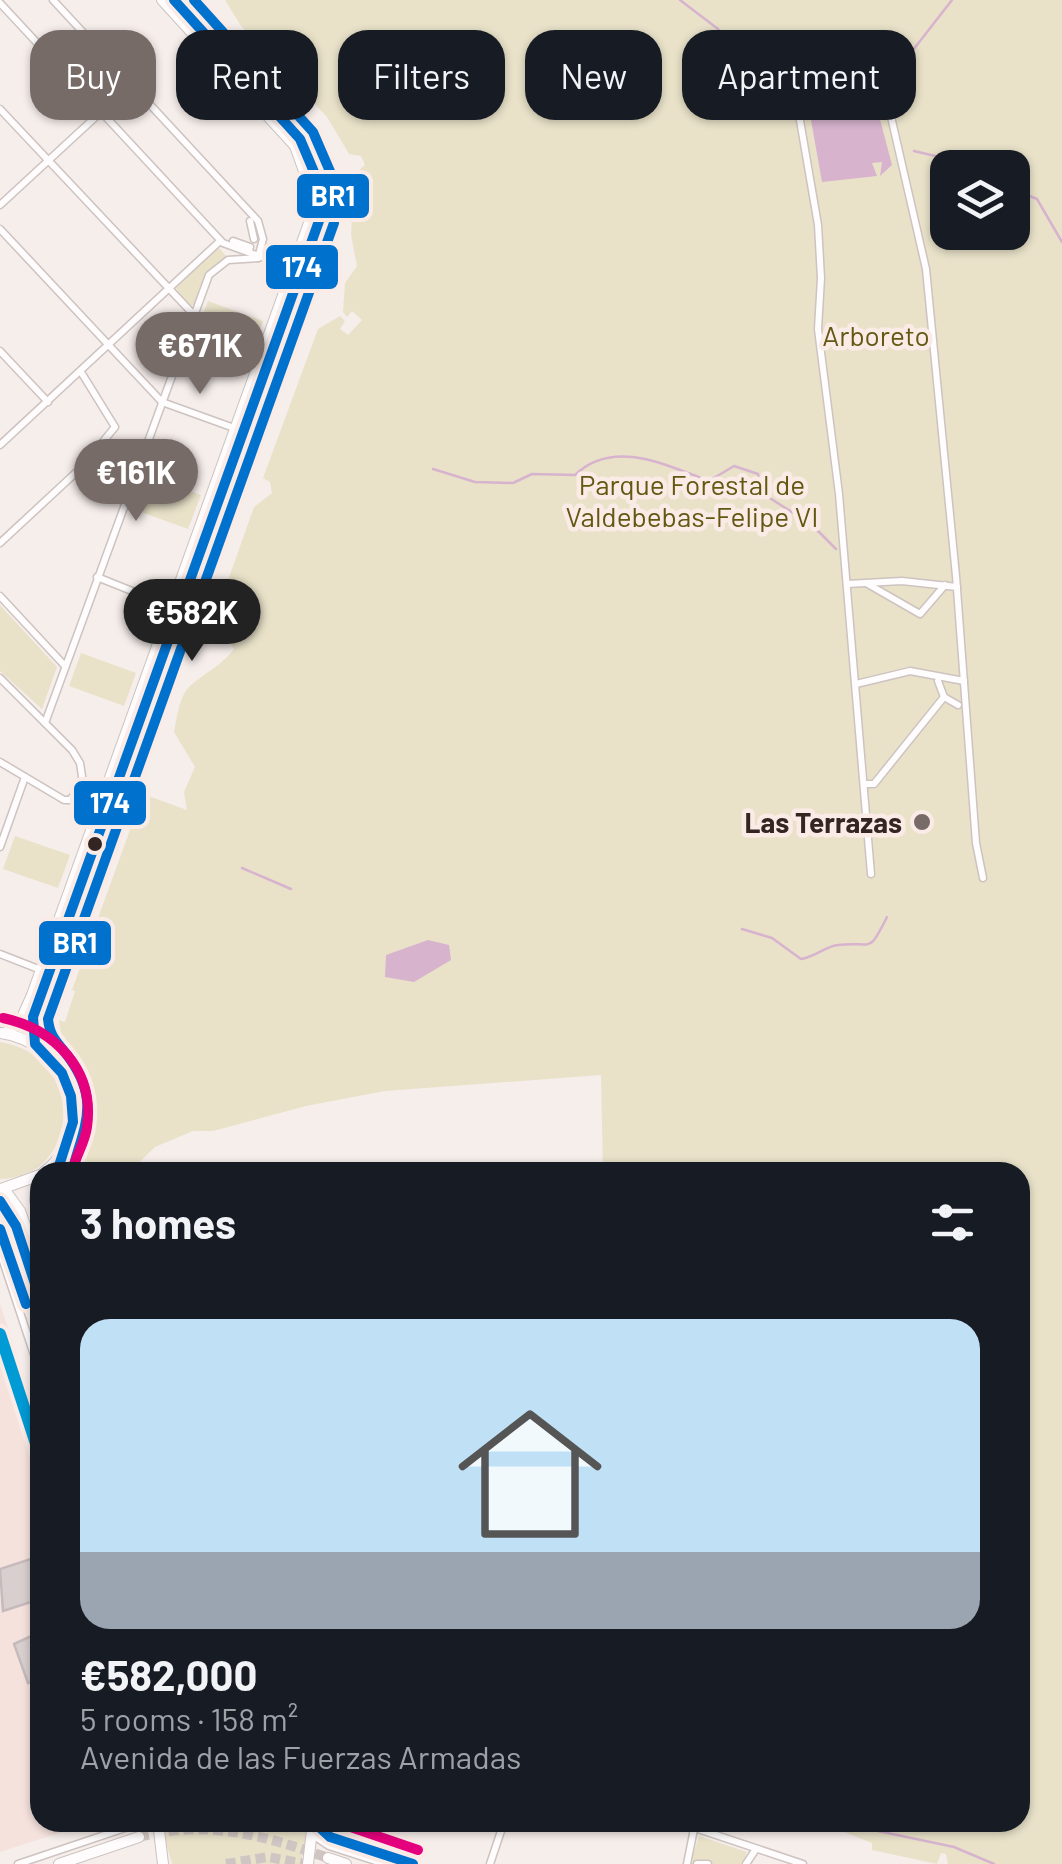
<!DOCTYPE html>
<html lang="en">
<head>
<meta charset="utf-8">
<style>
	body { margin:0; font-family:Barlow,sans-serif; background:#20242c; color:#f1f3f6; height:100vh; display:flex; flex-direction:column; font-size:38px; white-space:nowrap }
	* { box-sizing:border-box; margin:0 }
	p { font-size:32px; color:#9ea1a6 }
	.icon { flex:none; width:55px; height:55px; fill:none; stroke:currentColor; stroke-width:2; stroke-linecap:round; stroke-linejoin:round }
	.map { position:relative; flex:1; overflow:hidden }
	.details { position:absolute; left:30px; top:1162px; width:1000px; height:670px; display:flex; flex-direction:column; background:#171b24; border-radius:30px; box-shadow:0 2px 8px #0004 }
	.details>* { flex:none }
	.guide { position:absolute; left:30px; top:30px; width:1002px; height:90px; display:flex; gap:20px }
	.buttons { position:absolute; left:930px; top:150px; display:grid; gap:20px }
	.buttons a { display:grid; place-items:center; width:100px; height:100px; border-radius:20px; background:#171b24; box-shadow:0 2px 8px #0004; font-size:50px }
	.price { position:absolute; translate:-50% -85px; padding:0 22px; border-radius:35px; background:#776b68; color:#fff; font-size:32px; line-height:65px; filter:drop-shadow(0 2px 5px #0008) }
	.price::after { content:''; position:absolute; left:50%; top:60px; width:30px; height:22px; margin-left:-15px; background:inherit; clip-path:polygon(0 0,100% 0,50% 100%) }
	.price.current { background:#222; color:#fff }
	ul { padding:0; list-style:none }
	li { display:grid; align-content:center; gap:20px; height:530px; padding:0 50px }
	li span { display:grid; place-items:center; height:310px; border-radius:30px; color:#555 }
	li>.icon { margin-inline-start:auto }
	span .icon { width:180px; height:180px; fill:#fffc; stroke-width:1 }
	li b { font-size:42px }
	h2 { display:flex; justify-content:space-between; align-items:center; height:120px; padding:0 50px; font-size:42px }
	.tag { padding:0 35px; border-radius:30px; background:#171b24; box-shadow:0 2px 8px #0004; font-size:35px; line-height:90px }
	.tag.current { background:#776b68; color:#fff }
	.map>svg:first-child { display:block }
</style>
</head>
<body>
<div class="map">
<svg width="1062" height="1864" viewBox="0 0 1062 1864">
	<rect width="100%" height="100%" fill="#f6eeeb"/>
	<path fill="#f5e2dd" d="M0 1304 40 1424V1822L90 1823 0 1852Z"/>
	<g fill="#e9e2c9" fill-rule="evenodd">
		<path d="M225 0H1062V1864H948L946 1854 941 1853 937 1864 872 1850V1843L821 1823 1020 1822V1172H603L601 1075 385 1091 306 1106 213 1131H193L155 1147 129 1172H81L93 1132 94 1101 83 1064 61 1035 59 1020 65 1022 75 991 72 990 143 794 187 810 184 792 195 767 174 732C177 718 179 696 190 686 206 672 221 666 234 649L215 617 254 507 272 493 270 482 263 478 318 329 340 316 345 321 340 329 348 335 362 320 352 311 347 317 343 312 345 283 357 266 351 235 354 174 365 165 361 156 349 154 327 117 241 26ZM948 168H1012V232H948Z"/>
		<path d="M82 41 128 92 111 108 65 56Z"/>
		<path d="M219 248 227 257 206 272 195 304 189 306 175 287Z"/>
		<path d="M208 301 263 321 251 354 196 334Z"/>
		<path d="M145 475 201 495 188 529 133 509Z"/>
		<path d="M0 605 57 667 42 709 0 671Z"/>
		<path d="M81 653 136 673 124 706 69 686Z"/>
		<path d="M15 836 70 855 58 888 3 869Z"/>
		<path d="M0 1042C86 1055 83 1177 0 1179Z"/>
		<path d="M305 1822 306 1842 300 1864H172L165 1839 166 1823Z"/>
		<path d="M699 1836 747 1852 743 1864H690Z"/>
	</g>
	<g fill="#d7b3ce">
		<path d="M866 80 872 89 892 165 880 176 882 162 872 163 877 176 822 182 806 92 814 85Z"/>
		<path d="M428 940 449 945 451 960 414 982 385 977 386 955Z"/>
	</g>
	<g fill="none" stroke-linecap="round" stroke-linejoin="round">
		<g stroke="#d7b3ce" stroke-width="2.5">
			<path d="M680 0 718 29 756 79 776 84"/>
			<path d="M893 94 899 68 952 0"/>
			<path d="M914 151 948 159 958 168"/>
			<path d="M1012 189 1037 199 1062 242"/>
			<path d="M433 469 475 482 513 483 532 474 575 475C613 438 666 465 709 481L734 466 758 474 762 493 812 525 836 549"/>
			<path d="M242 868 291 889"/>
			<path d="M742 929 772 938 801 959C815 957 826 946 838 945 874 941 868 955 887 917"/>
			<path d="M861 1822 878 1831 954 1847 994 1864"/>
		</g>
	</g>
	<g fill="#d9cfcf" stroke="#c6bbbc" stroke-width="2.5">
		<path d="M40 1556V1599L3 1611 0 1569Z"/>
		<path d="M40 1632V1679L28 1683 14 1644Z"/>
	</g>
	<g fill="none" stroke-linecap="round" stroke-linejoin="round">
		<g stroke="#cfc6c3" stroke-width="10" stroke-dasharray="10 5" stroke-linecap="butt">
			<path d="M139 1837C207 1819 263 1835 328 1858"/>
			<path d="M226 1864 268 1857 305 1864"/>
		</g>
		<defs>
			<g id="street">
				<path d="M53 0 258 221 263 239 258 258"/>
				<path d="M0 3 223 243 311 275"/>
				<path d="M878 60 926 269 956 576 976 843 983 878"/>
				<path d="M791 68 818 225 821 278 818 329 839 494 871 874"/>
				<path d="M0 109 194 315"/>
				<path d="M0 205 101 112"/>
				<path d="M250 221 254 239"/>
				<path d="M0 229 162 402 234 428"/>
				<path d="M233 241 250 247 249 250"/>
				<path d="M0 351 48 402"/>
				<path d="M0 445 220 241"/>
				<path d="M0 543 83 466 115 427 81 372"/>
				<path d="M97 577 172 607"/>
				<path d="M866 583 920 614 945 585"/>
				<path d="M847 584 902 581 957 587"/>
				<path d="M0 596 65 666"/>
				<path d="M0 678 72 750 80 763 83 783 70 800H64L0 762"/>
				<path d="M938 681 944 697 958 705"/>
				<path d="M856 684 910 671 964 681"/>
				<path d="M45 723 209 275 228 260 258 258"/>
				<path d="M865 784H874L944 697"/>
				<path d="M0 847 25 777"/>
				<path d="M0 954 41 970"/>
				<path d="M0 1252 40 1373"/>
				<path d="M677 1822 803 1864"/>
				<path d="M314 1836 329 1846 385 1864"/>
				<path d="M18 1864 143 1822"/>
				<path d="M490 1864 504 1822"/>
				<path d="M687 1864 694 1829"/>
				<path d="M697 1864H708"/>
				<path d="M746 1864 756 1849"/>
			</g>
			<g id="secondary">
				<path d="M1 1033C68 1042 101 1128 44 1172"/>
				<path d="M6 1033 20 1022 32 995 309 223V185L295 146 162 0"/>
				<path d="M44 1051 43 1017 323 242 329 207 327 181 314 144 300 124 186 0"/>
				<path d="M38 1176 35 1200 40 1222"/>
				<path d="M1 1189 40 1175"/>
				<path d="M4 1189 20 1211 40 1267"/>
				<path d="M158 1822 163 1864"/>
				<path d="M328 1858 346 1864"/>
				<path d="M59 1864 139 1837"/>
				<path d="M308 1864 313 1822"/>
			</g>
		</defs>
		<use href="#street" stroke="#cdc3c0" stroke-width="9"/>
		<use href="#secondary" stroke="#cdc3c0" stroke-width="12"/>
		<use href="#street" stroke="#fefcfc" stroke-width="6"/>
		<use href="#secondary" stroke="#fefcfc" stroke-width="10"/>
		<defs>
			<g id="bus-1">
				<path d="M57 1172 73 1122 71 1096 62 1073 35 1044 33 1017 319 221 317 179 300 139 174 0"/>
				<path d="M0 1201 16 1226 40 1299"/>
				<path d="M314 1822 330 1837 413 1864"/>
			</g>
			<g id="bus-2">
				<path d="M72 1172C83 1128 101 1103 70 1059 59 1043 50 1039 48 1019L334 223 332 176 313 132 194 0"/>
				<path d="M0 1229 26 1304"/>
			</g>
			<g id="bus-3">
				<path d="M3 1018C55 1029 95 1070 87 1127 85 1143 75 1157 72 1172"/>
				<path d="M336 1822 418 1850"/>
			</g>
		</defs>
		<use href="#bus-1" stroke="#fbebe7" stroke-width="18"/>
		<use href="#bus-2" stroke="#fbebe7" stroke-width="18"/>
		<use href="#bus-3" stroke="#fbebe7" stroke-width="18"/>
		<use href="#bus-1" stroke="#0072ce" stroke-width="10"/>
		<use href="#bus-2" stroke="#0072ce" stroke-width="10"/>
		<use href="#bus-3" stroke="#e5007d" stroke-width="10"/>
		<defs>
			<path id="rail-1" d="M0 1334 40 1456"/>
		</defs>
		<use href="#rail-1" stroke="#fbebe7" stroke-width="20"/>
		<use href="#rail-1" stroke="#009ad5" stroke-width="12"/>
	</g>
	<circle fill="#776b68" stroke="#fbebe7" stroke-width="4" cx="922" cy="822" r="10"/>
	<circle fill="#332521" stroke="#fbebe7" stroke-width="4" cx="95" cy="844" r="9"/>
	<g text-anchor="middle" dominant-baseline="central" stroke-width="9" stroke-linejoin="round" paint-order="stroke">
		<g font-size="28" fill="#625812" stroke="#fbebe7">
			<text x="876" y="335">Arboreto</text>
			<text x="692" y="484">Parque Forestal de<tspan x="692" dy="32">Valdebebas-Felipe VI</tspan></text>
		</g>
		<g font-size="28" font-weight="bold" fill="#332521" stroke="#fbebe7" text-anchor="end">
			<text x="902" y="822">Las Terrazas</text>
		</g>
	</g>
	<g stroke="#fbebe7" stroke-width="4">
		<rect x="295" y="172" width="76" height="48" rx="10" fill="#0072ce"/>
		<rect x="264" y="243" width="76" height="48" rx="10" fill="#0072ce"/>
		<rect x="72" y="779" width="76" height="48" rx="10" fill="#0072ce"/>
		<rect x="37" y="919" width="76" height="48" rx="10" fill="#0072ce"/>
	</g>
	<g font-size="28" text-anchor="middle" font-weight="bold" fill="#fff">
		<text x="333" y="206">BR1</text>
		<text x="302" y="277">174</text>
		<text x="110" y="813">174</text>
		<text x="75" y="953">BR1</text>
	</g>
</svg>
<div class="buttons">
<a><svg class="icon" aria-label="layers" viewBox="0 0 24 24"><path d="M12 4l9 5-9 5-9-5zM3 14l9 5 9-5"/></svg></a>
</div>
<b class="price" style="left:200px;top:397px">€671K</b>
<b class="price" style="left:136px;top:524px">€161K</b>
<b class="price current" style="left:192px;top:664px">€582K</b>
<div class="guide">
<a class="tag current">Buy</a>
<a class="tag">Rent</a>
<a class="tag">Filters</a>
<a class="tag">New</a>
<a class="tag">Apartment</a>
</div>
<section class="details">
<h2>3 homes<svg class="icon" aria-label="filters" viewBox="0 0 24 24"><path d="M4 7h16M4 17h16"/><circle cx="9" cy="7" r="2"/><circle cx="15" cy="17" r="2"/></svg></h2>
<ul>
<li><span style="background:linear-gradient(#bfe0f5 75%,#9aa5b1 0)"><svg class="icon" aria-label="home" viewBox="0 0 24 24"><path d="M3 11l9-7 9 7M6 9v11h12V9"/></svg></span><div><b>€582,000</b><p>5 rooms · 158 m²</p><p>Avenida de las Fuerzas Armadas</p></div></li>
</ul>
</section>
</div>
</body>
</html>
